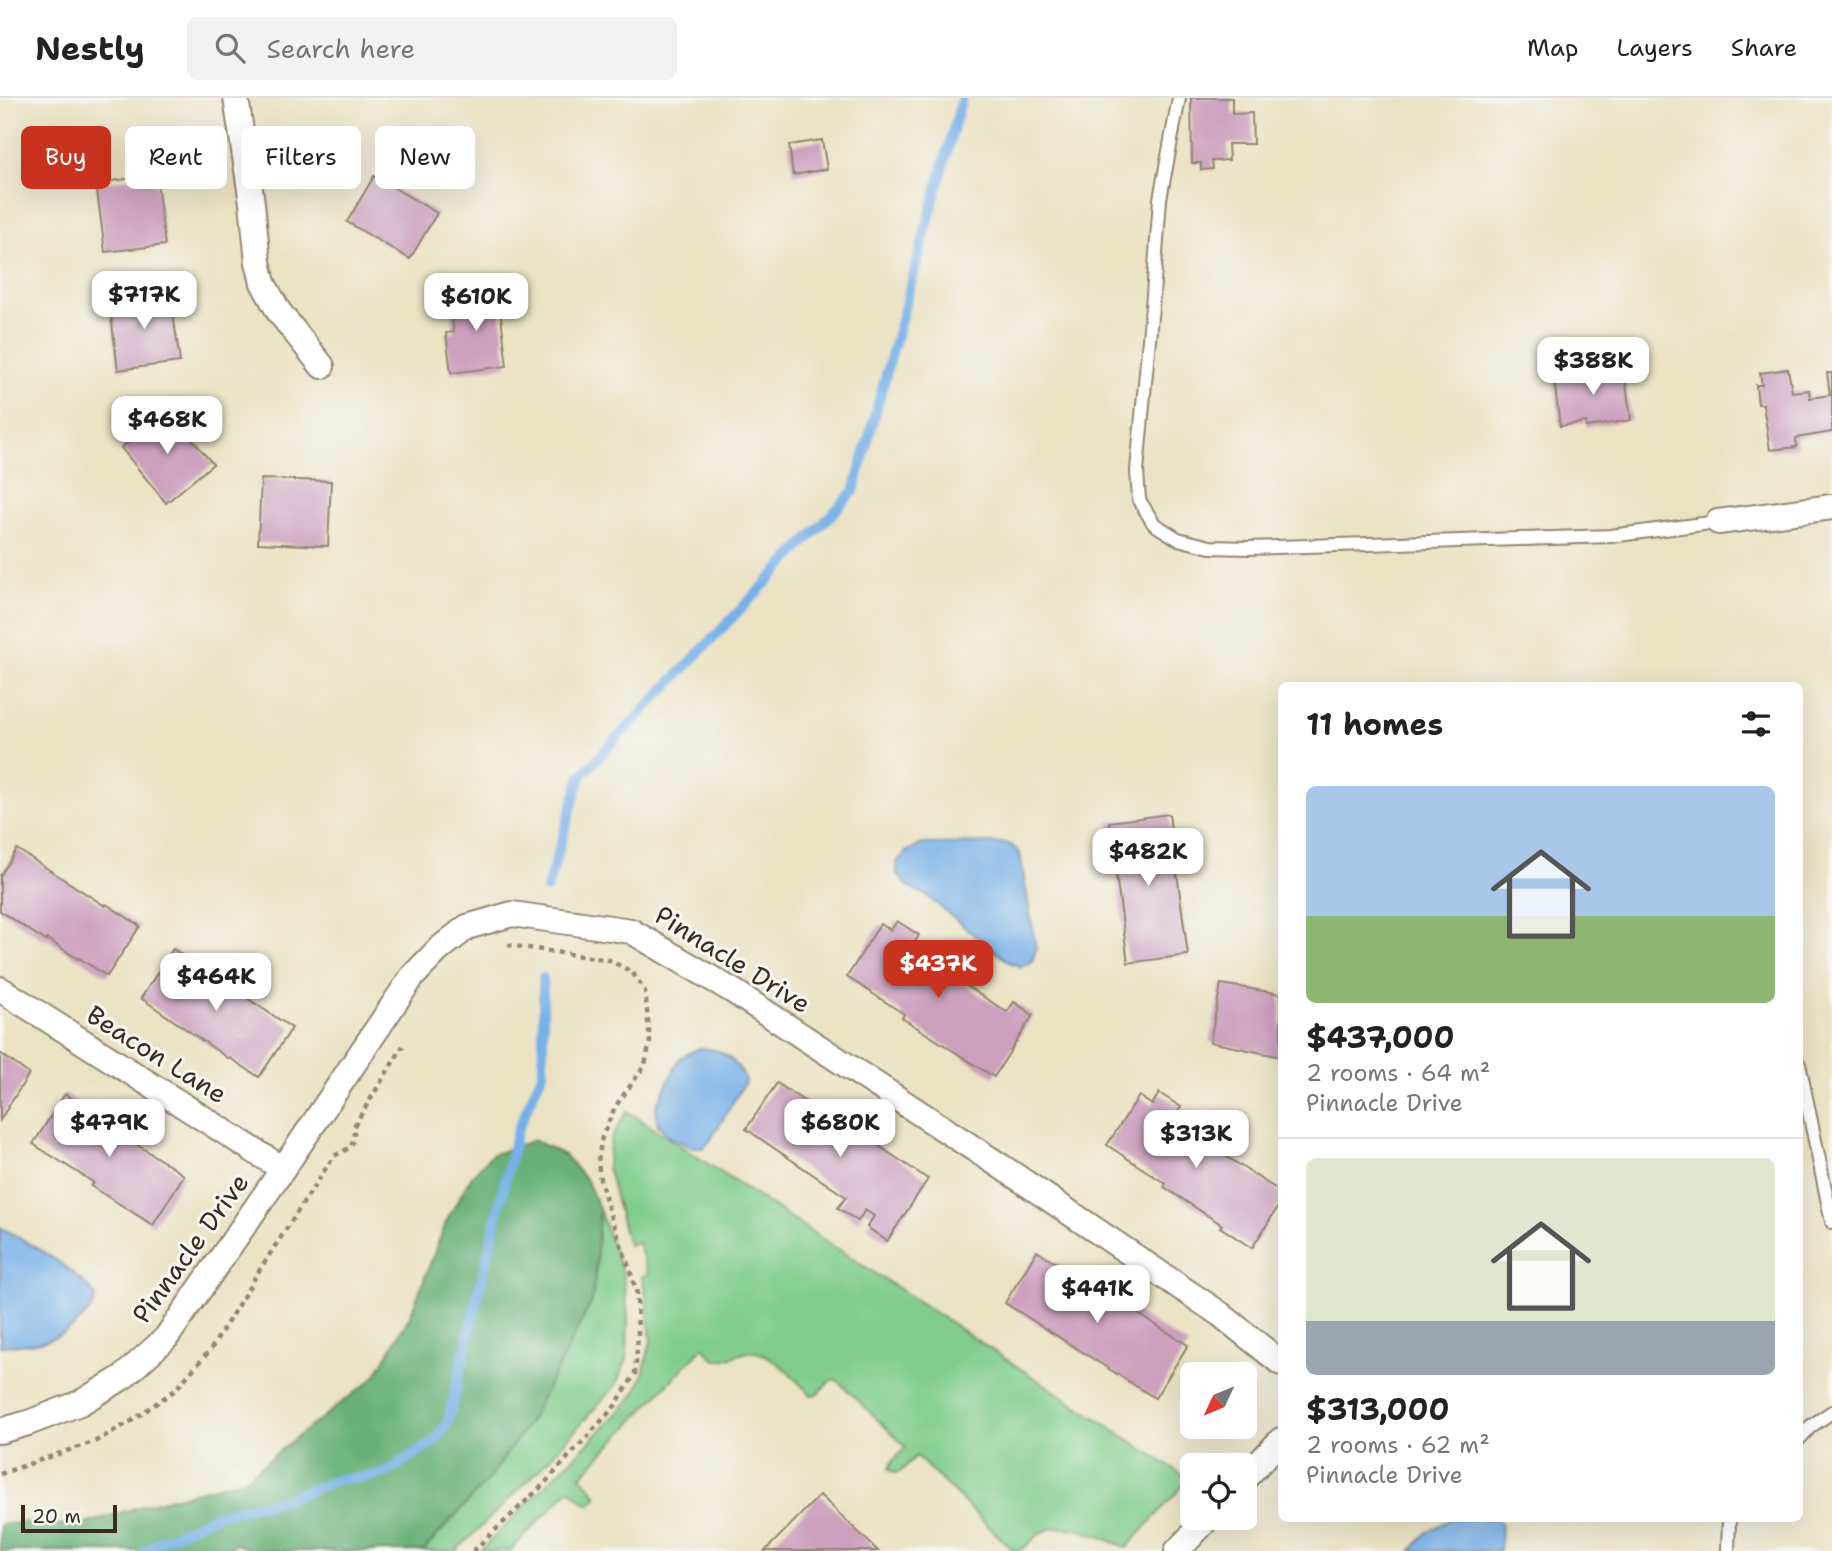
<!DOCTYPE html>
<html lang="en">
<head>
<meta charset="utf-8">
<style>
	body { margin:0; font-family:"Shantell Sans",sans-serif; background:#f2f2f2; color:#222; height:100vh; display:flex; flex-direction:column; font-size:26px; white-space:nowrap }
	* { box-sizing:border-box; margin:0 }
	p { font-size:23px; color:#767676 }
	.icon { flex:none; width:38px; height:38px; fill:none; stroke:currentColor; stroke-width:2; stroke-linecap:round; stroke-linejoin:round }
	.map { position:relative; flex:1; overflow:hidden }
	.side { position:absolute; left:1278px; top:584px; width:525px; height:840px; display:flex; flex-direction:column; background:#fff; border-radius:10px; box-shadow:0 7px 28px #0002 }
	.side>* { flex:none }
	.top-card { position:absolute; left:21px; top:28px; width:665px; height:63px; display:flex; gap:14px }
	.needle { width:46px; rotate:226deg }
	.controls { position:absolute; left:1180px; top:1264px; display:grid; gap:14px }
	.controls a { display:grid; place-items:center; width:77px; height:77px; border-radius:10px; background:#fff; box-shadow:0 7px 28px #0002; font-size:35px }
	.scale { position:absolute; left:21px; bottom:18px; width:96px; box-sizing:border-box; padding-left:7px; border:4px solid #3b2a1e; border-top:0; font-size:19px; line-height:24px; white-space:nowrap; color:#3b2a1e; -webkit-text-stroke:5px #f6f6f2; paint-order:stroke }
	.price { position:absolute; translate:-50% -60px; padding:0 16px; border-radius:14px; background:#fff; color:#222; font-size:23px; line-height:46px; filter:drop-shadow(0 2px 4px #0008) }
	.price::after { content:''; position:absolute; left:50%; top:42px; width:21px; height:16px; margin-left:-10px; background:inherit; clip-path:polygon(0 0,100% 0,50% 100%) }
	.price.on { background:#c8321e; color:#fff }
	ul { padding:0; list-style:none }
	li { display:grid; align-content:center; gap:14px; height:371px; padding:0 28px }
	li+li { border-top:2px solid #e0e0e0 }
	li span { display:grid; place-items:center; height:217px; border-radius:10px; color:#555 }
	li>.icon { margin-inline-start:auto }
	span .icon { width:126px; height:126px; fill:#fffc; stroke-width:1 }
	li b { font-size:30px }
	h2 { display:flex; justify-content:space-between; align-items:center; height:84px; padding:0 28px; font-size:30px }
	.chip { padding:0 24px; border-radius:10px; background:#fff; box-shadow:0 7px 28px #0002; font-size:24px; line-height:63px }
	.chip.on { background:#c8321e; color:#fff }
	header { display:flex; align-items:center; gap:42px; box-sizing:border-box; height:98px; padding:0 35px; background:#fff; border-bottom:2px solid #e0e0e0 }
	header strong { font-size:33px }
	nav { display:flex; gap:38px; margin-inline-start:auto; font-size:24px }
	.search { width:490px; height:63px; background:#f2f2f2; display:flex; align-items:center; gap:18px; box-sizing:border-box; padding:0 24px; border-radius:10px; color:#767676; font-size:26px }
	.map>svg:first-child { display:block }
</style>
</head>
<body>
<header>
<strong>Nestly</strong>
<div class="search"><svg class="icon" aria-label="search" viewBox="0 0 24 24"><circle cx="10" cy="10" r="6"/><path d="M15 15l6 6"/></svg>Search here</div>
<nav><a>Map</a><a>Layers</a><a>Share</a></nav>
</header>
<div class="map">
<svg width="1832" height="1453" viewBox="0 0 1832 1453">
	<rect width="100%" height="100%" fill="#f6f6f2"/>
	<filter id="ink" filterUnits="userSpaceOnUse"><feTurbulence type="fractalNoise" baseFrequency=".0143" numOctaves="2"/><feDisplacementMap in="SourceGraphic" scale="14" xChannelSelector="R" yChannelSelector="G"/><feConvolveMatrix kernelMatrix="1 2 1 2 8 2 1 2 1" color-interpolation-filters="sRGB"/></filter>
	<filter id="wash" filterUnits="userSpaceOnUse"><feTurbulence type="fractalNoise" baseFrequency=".00686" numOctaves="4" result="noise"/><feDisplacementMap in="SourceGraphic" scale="28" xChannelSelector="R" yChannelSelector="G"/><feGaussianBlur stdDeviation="1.57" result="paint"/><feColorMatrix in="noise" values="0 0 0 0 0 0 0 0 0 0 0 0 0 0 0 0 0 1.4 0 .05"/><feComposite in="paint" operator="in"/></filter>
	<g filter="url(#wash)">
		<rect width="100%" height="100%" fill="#ebe2c3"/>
		<g fill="#7fcc8b" stroke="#5d7b54" stroke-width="2">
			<path d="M627 1013 1189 1381 1127 1450C1105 1440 1064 1420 1041 1435 1032 1441 1025 1453 1014 1453L916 1358 900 1374 894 1375 889 1371 891 1365 906 1349 837 1282H831L817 1296 811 1297C795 1282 771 1251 748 1254 736 1256 727 1263 715 1262L703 1249 581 1378 595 1394 597 1399 591 1406 585 1405 570 1391 510 1453H480L621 1312 634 1297 642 1280 651 1243 647 1203 642 1179 648 1176 638 1144 628 1147 607 1068 611 1041Z"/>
			<path d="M599 1111 623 1177 628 1216 627 1261 616 1287 541 1370 456 1453H423L492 1377 531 1321 592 1203 596 1169Z"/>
		</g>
		<path fill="#67b077" stroke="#516d4a" stroke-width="2" d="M534 1042 564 1057 587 1083 599 1111 596 1169 592 1203 531 1321 492 1377 423 1453H255L236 1446 224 1453H0V1427L29 1424 79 1428 145 1407 245 1381 294 1341 374 1280 410 1218 447 1122 471 1079 491 1057Z"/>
		<g fill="#77b0e7" stroke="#596d82" stroke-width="2">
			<path d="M1005 745 1013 748 1020 756 1036 851 1032 864 1021 869 1009 864 985 846 926 797 909 789 897 776 896 765 907 753 923 746Z"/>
			<path d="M699 950C705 951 713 951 718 953 730 958 743 971 745 984L710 1043 703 1050 691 1049 671 1040 658 1027 656 1009 680 960Z"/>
			<path d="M0 1129C34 1148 71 1167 96 1198 94 1215 70 1233 55 1239 38 1247 18 1247 0 1248Z"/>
			<path d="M1451 1421H1496L1501 1426 1500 1453H1411L1427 1434Z"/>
		</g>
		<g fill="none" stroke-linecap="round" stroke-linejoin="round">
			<g stroke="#77b0e7" stroke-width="10">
				<path d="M547 791 581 678 854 393 962 0"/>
				<path d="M145 1453 159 1444 216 1417 285 1401 340 1381 359 1380 385 1375 434 1344 448 1324 517 1033 543 974V880"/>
			</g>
		</g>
		<g id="blocks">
			<g fill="#cb9fbd">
				<path d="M1191 0H1232V16L1252 15 1253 46H1228L1229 62 1212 63 1213 71 1201 72V65H1192Z"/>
				<path d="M822 42 827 71 793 77 789 47Z"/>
				<path d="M156 77 165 147 105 154 96 85Z"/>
				<path d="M374 78 437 115 410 161 347 124Z"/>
				<path d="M170 194 180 264 118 272 109 202Z"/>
				<path d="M498 194 507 268 451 275 446 235 454 234 449 199Z"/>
				<path d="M1603 262 1605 275 1624 272 1631 322 1586 329V324L1560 328 1554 282 1579 278 1578 266Z"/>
				<path d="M1788 271 1792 294 1809 292 1810 300 1830 297 1827 275H1832V334L1796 340 1797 349 1770 352 1763 306H1758L1756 287H1762L1760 275Z"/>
				<path d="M168 312 213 366 166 405 121 350Z"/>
				<path d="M261 381 331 383 328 448 258 445Z"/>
				<path d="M1169 716 1188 857 1128 865 1109 724Z"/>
				<path d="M17 751 105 808 106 806 140 828 107 878 79 860 78 861 47 841 46 843 0 813V778Z"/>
				<path d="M897 823 919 837 910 852 1007 914 1014 904 1033 917 994 979 902 920 904 916 847 879 880 826 891 832Z"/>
				<path d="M173 851 292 930 259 979 230 960 229 961 141 900Z"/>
				<path d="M1221 886 1281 896V959L1210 944Z"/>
				<path d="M0 955 29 976 0 1022Z"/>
				<path d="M777 985 828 1019 831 1016 928 1081 887 1143 867 1129 874 1118 865 1112 858 1123 838 1110 846 1099 746 1031Z"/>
				<path d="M1159 995 1181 1009 1173 1021 1200 1038 1198 1040 1281 1094V1104L1252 1150 1220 1129 1222 1127 1164 1089 1166 1086 1107 1047 1139 998 1152 1007Z"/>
				<path d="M65 996 132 1039 130 1042 184 1077 153 1127 91 1088 94 1085 33 1046Z"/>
				<path d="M1037 1153 1069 1173 1068 1174 1084 1185 1085 1183 1188 1247 1155 1300 1005 1205Z"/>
				<path d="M820 1397 878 1453H765Z"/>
			</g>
		</g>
	</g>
	<g filter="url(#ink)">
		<use href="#blocks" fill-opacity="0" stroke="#938670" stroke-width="2"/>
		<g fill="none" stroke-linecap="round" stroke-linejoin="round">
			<defs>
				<g id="lane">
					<path d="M1179 0 1160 101 1153 197 1137 373 1139 402 1154 426 1178 441 1210 449 1249 450 1611 438 1718 424"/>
					<path d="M1799 966 1832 1124"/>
					<path d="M1799 1341 1811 1328 1832 1314"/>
					<path d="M1728 1453 1729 1421"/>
				</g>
				<g id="street">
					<path d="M236 0 252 105 258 164 263 185 279 214 322 268"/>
					<path d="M1718 424 1832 409"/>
					<path d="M0 891 283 1071"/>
					<path d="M0 1333 28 1325 80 1305 123 1279 166 1240 283 1071 412 879 438 852 467 829 512 816 631 833 733 893 1008 1073 1220 1216 1281 1265"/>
					<path d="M1244 1381 1281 1342"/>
					<path d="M1177 1453 1209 1419"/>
				</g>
			</defs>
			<use href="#lane" stroke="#938670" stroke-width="16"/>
			<use href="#street" stroke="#938670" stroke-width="28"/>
			<g stroke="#938670" stroke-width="4.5" stroke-dasharray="5 5" stroke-linecap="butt">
				<path d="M0 1376 96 1343 130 1324 175 1292 211 1251 262 1168 334 1058 351 1049 354 1039V1028L403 948"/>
				<path d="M473 1453 543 1387 615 1308 635 1276 638 1238 637 1196 628 1166 611 1120 600 1081 598 1063 602 1039 615 1009 645 967 650 943 645 893 632 874 609 862 508 847"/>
			</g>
			<use href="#lane" stroke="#fff" stroke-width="12"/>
			<use href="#street" stroke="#fff" stroke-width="24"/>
		</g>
	</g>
	<g text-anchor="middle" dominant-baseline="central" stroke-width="6" stroke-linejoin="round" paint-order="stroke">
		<g font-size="26" fill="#3b2a1e" stroke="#f6f6f2">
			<text transform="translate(733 861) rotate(32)">Pinnacle Drive</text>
			<text transform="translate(157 956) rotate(32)">Beacon Lane</text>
			<text transform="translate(190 1150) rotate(-54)">Pinnacle Drive</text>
		</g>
	</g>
</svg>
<div class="controls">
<a><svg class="needle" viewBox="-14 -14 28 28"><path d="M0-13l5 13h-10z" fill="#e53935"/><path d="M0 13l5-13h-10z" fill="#767676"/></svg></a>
<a><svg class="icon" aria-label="locate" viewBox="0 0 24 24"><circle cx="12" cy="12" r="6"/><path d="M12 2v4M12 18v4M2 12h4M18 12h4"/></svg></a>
</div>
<div class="scale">20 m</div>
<b class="price" style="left:144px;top:233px">$717K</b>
<b class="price" style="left:476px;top:235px">$610K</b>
<b class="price" style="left:1593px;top:299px">$388K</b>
<b class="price" style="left:167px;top:358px">$468K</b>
<b class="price" style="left:1148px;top:790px">$482K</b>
<b class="price on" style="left:938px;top:902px">$437K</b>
<b class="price" style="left:216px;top:915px">$464K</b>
<b class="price" style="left:109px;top:1061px">$479K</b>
<b class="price" style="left:840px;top:1061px">$680K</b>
<b class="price" style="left:1196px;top:1072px">$313K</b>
<b class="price" style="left:1097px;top:1227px">$441K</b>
<div class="top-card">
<a class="chip on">Buy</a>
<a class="chip">Rent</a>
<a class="chip">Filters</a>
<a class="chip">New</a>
</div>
<section class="side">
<h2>11 homes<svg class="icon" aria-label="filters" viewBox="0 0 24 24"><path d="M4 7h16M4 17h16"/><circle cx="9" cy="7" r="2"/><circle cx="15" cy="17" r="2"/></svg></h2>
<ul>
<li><span style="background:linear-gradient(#a9c7e8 60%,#8fb573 0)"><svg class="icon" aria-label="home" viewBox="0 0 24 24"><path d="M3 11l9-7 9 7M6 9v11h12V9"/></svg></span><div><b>$437,000</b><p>2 rooms · 64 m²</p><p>Pinnacle Drive</p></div></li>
<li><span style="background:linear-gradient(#dfe7d0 75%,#9aa5b1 0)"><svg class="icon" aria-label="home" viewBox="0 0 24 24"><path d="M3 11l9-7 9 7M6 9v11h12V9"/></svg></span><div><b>$313,000</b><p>2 rooms · 62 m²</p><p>Pinnacle Drive</p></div></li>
</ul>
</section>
</div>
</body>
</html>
